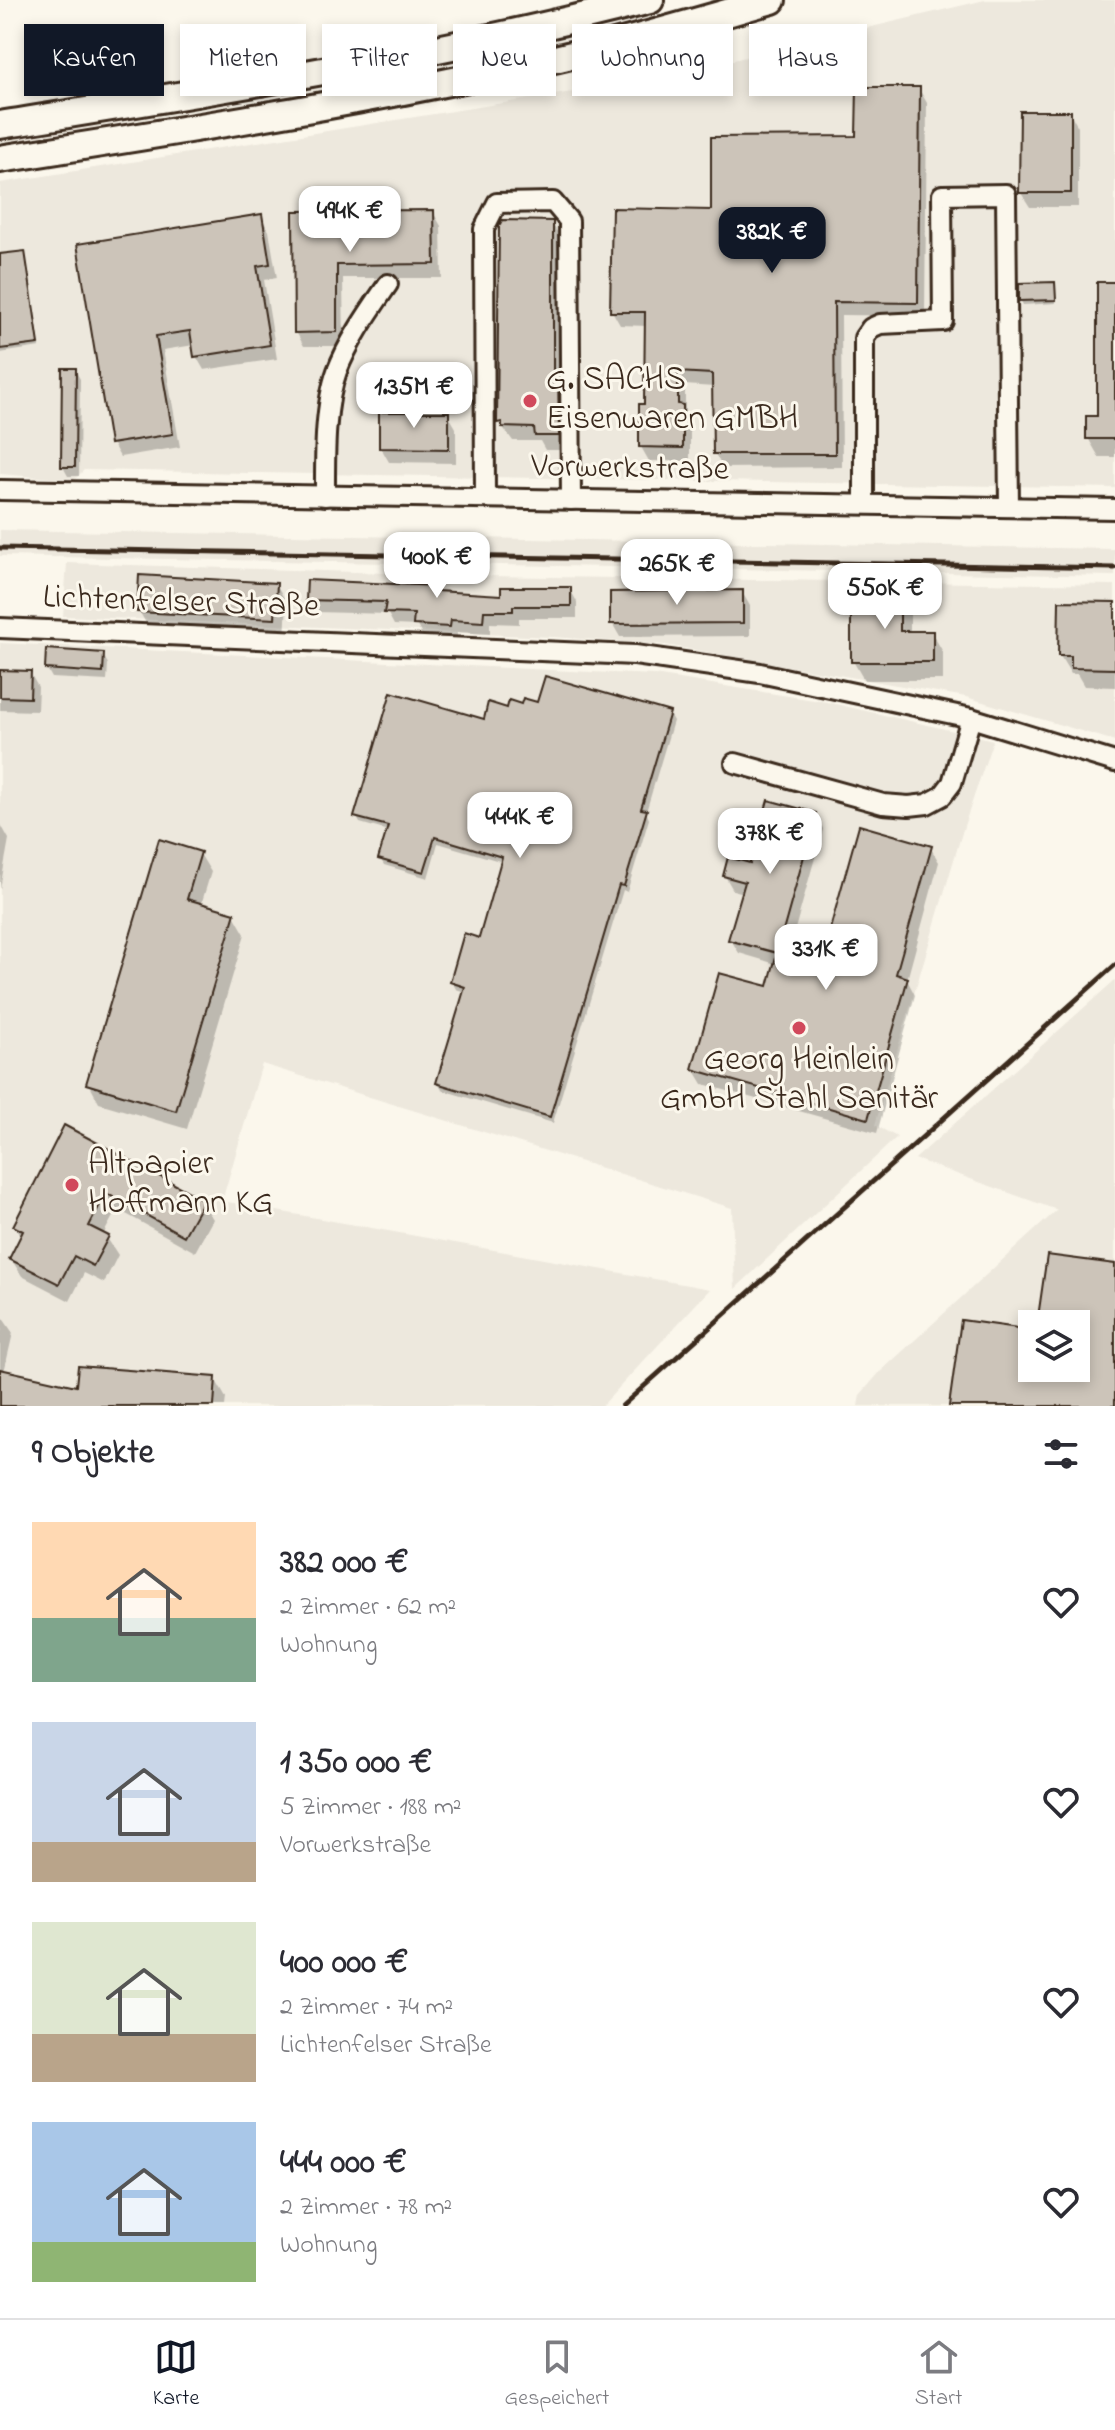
<!DOCTYPE html>
<html lang="de">
<head>
<meta charset="utf-8">
<style>
	body { margin:0; font-family:"Indie Flower",sans-serif; background:#f2f2f3; color:#2b2b33; height:100vh; display:flex; flex-direction:column; font-size:30px; white-space:nowrap }
	* { box-sizing:border-box; margin:0 }
	p { font-size:26px; color:#7c7c81 }
	.icon { flex:none; width:44px; height:44px; fill:none; stroke:currentColor; stroke-width:2; stroke-linecap:round; stroke-linejoin:round }
	.map { position:relative; height:1406px; overflow:hidden }
	.side { display:flex; flex-direction:column; background:#fff; flex:1 }
	.side>* { flex:none }
	.banner { position:absolute; left:24px; top:24px; width:1068px; height:72px; display:flex; gap:16px }
	.fabs { position:absolute; left:1018px; top:1310px; display:grid; gap:16px }
	.fabs a { display:grid; place-items:center; width:72px; height:72px; border-radius:0px; background:#fff; box-shadow:0 4px 12px #0003; font-size:40px }
	.price { position:absolute; translate:-50% -68px; padding:0 18px; border-radius:16px; background:#fff; color:#222; font-size:26px; line-height:52px; filter:drop-shadow(0 2px 4px #0008) }
	.price::after { content:''; position:absolute; left:50%; top:48px; width:24px; height:18px; margin-left:-12px; background:inherit; clip-path:polygon(0 0,100% 0,50% 100%) }
	.price.selected { background:#111827; color:#fff }
	ul { padding:0; list-style:none }
	li { display:flex; align-items:center; gap:24px; height:200px; padding:0 32px }
	li span { display:grid; place-items:center; flex:none; width:224px; height:160px; border-radius:0px; color:#555 }
	li>.icon { margin-inline-start:auto }
	span .icon { width:96px; height:96px; fill:#fffc; stroke-width:1 }
	li b { font-size:34px }
	h2 { display:flex; justify-content:space-between; align-items:center; height:96px; padding:0 32px; font-size:34px }
	.pill { padding:0 28px; border-radius:0px; background:#fff; box-shadow:0 4px 12px #0003; font-size:28px; line-height:72px }
	.pill.selected { background:#111827; color:#fff }
	.tabs { display:flex; justify-content:space-around; align-items:center; height:112px; border-top:2px solid #e1e1e2; background:#fff; font-size:22px; color:#7c7c81 }
	.tabs a { display:grid; justify-items:center; gap:4px }
	.tabs .selected { color:#111827 }
	.map>svg:first-child { display:block }
</style>
</head>
<body>
<div class="map">
<svg width="1115" height="1406" viewBox="0 0 1115 1406">
	<rect width="100%" height="100%" fill="#fbf7ec"/>
	<filter id="ink" filterUnits="userSpaceOnUse"><feTurbulence type="fractalNoise" baseFrequency=".0125" numOctaves="2"/><feDisplacementMap in="SourceGraphic" scale="16" xChannelSelector="R" yChannelSelector="G"/><feConvolveMatrix kernelMatrix="1 2 1 2 8 2 1 2 1" color-interpolation-filters="sRGB"/></filter>
	<g filter="url(#ink)">
		<g fill="#ede8dd" fill-rule="evenodd">
			<path d="M985 0H1115V488L84 470 74 480 0 474V183L654 79Z"/>
			<path d="M0 530 1115 549V576L0 556Z"/>
			<path d="M67 563 482 576 1115 585V741L966 697 665 645 553 637 63 616Z"/>
			<path d="M0 643 654 675 827 702 993 740 964 826 875 1125 897 1137 735 1289 732 1208 262 1064 222 1201 710 1289 602 1406H0Z"/>
			<path d="M1115 980V1406H858L860 1395 880 1372 1057 1210 915 1159ZM1032 1324H1076V1368H1032Z"/>
		</g>
		<g fill="#0003">
			<path d="M919 89 927 103 925 316 841 315 842 467 723 468 715 454 714 387 685 385V413L690 420V461H649L641 447 646 406 647 326 620 325 612 311 713 212 858 138Z"/>
			<path d="M1070 113 1078 127V207H1030L1021 193Z"/>
			<path d="M433 212 441 226 442 278H343L344 346H304L296 332 295 213Z"/>
			<path d="M261 217 269 231 277 278 264 280 277 359 204 370 196 356 194 345 163 350 180 447 120 457 112 443 80 246Z"/>
			<path d="M552 223 560 237V378L565 387V450H545L540 441H513L499 422Z"/>
			<path d="M0 256H26L40 347 0 353Z"/>
			<path d="M1054 284 1056 303 1023 305 1021 301Z"/>
			<path d="M1115 284V457H1099L1088 438 1099 418Z"/>
			<path d="M75 370 80 379 79 476H68L63 467Z"/>
			<path d="M448 414 456 428V463L389 462 381 448Z"/>
			<path d="M276 584 287 603 285 638 150 630 139 611Z"/>
			<path d="M437 588 440 593 503 597 570 589 577 602V618H519V624L490 623V634L457 632V639L423 637 417 626 394 625 388 614 316 612 308 599Z"/>
			<path d="M742 592 750 606V636L620 637 612 623Z"/>
			<path d="M899 593 910 612V633H932L943 652V680H864L853 661Z"/>
			<path d="M1115 604V687L1084 686 1077 674H1071L1060 656Z"/>
			<path d="M103 655 108 664 107 681 52 678 47 669Z"/>
			<path d="M0 672 30 673 38 687 37 711 0 710Z"/>
			<path d="M538 704 669 714 673 721 646 812 649 819 627 892 623 890 553 1123 442 1090 438 1083 465 992 456 989 452 982 481 940 503 862 438 843 428 878 384 865 380 858 388 831 360 823 356 816 485 722 509 710Z"/>
			<path d="M815 815 823 829 790 947 825 956 930 847 939 862 907 980 915 995 877 1133 703 1084 694 1069 769 989 776 964 739 953 731 940 744 893 733 890 725 876 751 866Z"/>
			<path d="M0 823 9 839 0 889Z"/>
			<path d="M200 854 211 872 201 905 234 915 245 934 187 1129 99 1103 89 1084Z"/>
			<path d="M65 1127 202 1202 213 1219 195 1252 117 1209 103 1235 107 1238 118 1255 104 1283 84 1273 70 1301 22 1276 11 1259 22 1238 15 1226Z"/>
			<path d="M0 1314 13 1333 4 1372 69 1406H0V1337L2 1327H0Z"/>
			<path d="M215 1379 226 1398 225 1406H77Z"/>
		</g>
		<g fill="#ccc4b9" stroke="#3b2a1e" stroke-width="2">
			<path d="M857 87H920L918 303 834 302 835 454H713L712 374 678 372V404L683 405V448L639 447V404H644L645 312H610L612 208 711 210V137L856 136Z"/>
			<path d="M1020 111H1071V193H1019Z"/>
			<path d="M434 210 435 264 337 265V332L294 333 293 211Z"/>
			<path d="M262 214 270 264 257 266 270 345 194 357 190 331 156 336 173 434 110 444 77 244Z"/>
			<path d="M502 220 553 221V371H558L559 436H535L534 428 502 427V422L497 423 499 226Z"/>
			<path d="M25 251 39 344 0 349V254Z"/>
			<path d="M1055 282 1056 300 1019 301V283Z"/>
			<path d="M1097 282H1115V439H1086V416H1097Z"/>
			<path d="M62 368H76L75 467H61Z"/>
			<path d="M379 412H449V449L379 448Z"/>
			<path d="M139 575 277 583 275 619 137 612Z"/>
			<path d="M307 580 438 586 437 591 501 595V587H571V606H513V611H484L483 622 451 620 450 627 413 625 414 614 384 613 386 602 306 600Z"/>
			<path d="M743 590V623L610 624V592Z"/>
			<path d="M851 591H900V631H933V662H851Z"/>
			<path d="M1059 601 1115 602V669L1071 668V656H1058Z"/>
			<path d="M46 649 104 653 103 673 45 669Z"/>
			<path d="M0 670 31 671 30 698 0 697Z"/>
			<path d="M545 676 670 712 641 809 647 810 624 886 619 885 550 1117 436 1083 465 987 450 982 464 933 479 938 502 857 435 837 424 872 378 859 388 826 354 817 391 692 484 719 488 702 507 708 509 700 521 704 523 698 537 702Z"/>
			<path d="M768 800 816 813 777 953 728 940 745 882 723 876 728 857 750 863Z"/>
			<path d="M859 825 932 846 896 974 908 978 868 1119 692 1069 719 973 768 986 780 942 823 954Z"/>
			<path d="M159 839 201 852 187 899 235 913 176 1111 86 1084Z"/>
			<path d="M64 1125 204 1200 184 1236 106 1193 89 1226 109 1236 93 1266 74 1256 59 1284 9 1259 23 1231 13 1226Z"/>
			<path d="M1047 1255 1115 1264V1406H949L961 1320 1032 1330V1368H1076V1324H1037Z"/>
			<path d="M78 1366 216 1377 214 1406H0V1369L76 1386Z"/>
		</g>
		<g fill="none" stroke-linecap="round" stroke-linejoin="round">
			<defs>
				<g id="minor">
					<path d="M0 490 1115 509"/>
					<path d="M325 496C325 458 324 407 337 371 349 340 369 312 388 284"/>
					<path d="M485 498 484 229 497 203 553 202 569 221 571 500"/>
					<path d="M864 504V338L871 328 880 324 943 321 942 195 1006 194 1009 507"/>
					<path d="M0 628 635 655 760 673 971 718 1115 762"/>
					<path d="M735 763 883 804 909 806 927 804 942 796 952 783 971 718"/>
				</g>
				<g id="highway">
					<path d="M0 125C218 90 436 56 650 0"/>
					<path d="M0 159C184 130 368 102 550 60 625 43 698 21 772 0"/>
				</g>
			</defs>
			<use href="#minor" stroke="#3b2a1e" stroke-width="24"/>
			<use href="#highway" stroke="#3b2a1e" stroke-width="32"/>
			<use href="#minor" stroke="#fbf7ec" stroke-width="18"/>
			<use href="#highway" stroke="#fbf7ec" stroke-width="26"/>
			<g stroke="#3b2a1e" stroke-width="5">
				<path d="M0 548 1115 568"/>
				<path d="M622 1406 1115 965"/>
			</g>
		</g>
	</g>
	<g fill="#d1495b" stroke="#fbf7ec" stroke-width="3">
		<circle cx="530" cy="401" r="8"/>
		<circle cx="799" cy="1028" r="8"/>
		<circle cx="72" cy="1185" r="8"/>
	</g>
	<g text-anchor="middle" dominant-baseline="central" stroke-width="6" stroke-linejoin="round" paint-order="stroke">
		<g font-size="34" fill="#3b2a1e" stroke="#fbf7ec" text-anchor="start">
			<text x="546" y="381">G. SACHS<tspan x="546" dy="39">Eisenwaren GMBH</tspan></text>
			<text x="799" y="1061" text-anchor="middle">Georg Heinlein<tspan x="799" dy="39">GmbH Stahl Sanitär</tspan></text>
			<text x="88" y="1165">Altpapier<tspan x="88" dy="39">Hoffmann KG</tspan></text>
		</g>
		<g font-size="34" fill="#3b2a1e" stroke="#fbf7ec">
			<text transform="translate(630 469) rotate(1)">Vorwerkstraße</text>
			<text transform="translate(181 603) rotate(2)">Lichtenfelser Straße</text>
		</g>
	</g>
</svg>
<div class="fabs">
<a><svg class="icon" aria-label="layers" viewBox="0 0 24 24"><path d="M12 4l9 5-9 5-9-5zM3 14l9 5 9-5"/></svg></a>
</div>
<b class="price" style="left:350px;top:254px">494K €</b>
<b class="price selected" style="left:772px;top:275px">382K €</b>
<b class="price" style="left:414px;top:430px">1.35M €</b>
<b class="price" style="left:437px;top:600px">400K €</b>
<b class="price" style="left:677px;top:607px">265K €</b>
<b class="price" style="left:885px;top:631px">550K €</b>
<b class="price" style="left:520px;top:860px">444K €</b>
<b class="price" style="left:770px;top:876px">378K €</b>
<b class="price" style="left:826px;top:992px">331K €</b>
<div class="banner">
<a class="pill selected">Kaufen</a>
<a class="pill">Mieten</a>
<a class="pill">Filter</a>
<a class="pill">Neu</a>
<a class="pill">Wohnung</a>
<a class="pill">Haus</a>
</div>
</div>
<section class="side">
<h2>9 Objekte<svg class="icon" aria-label="filters" viewBox="0 0 24 24"><path d="M4 7h16M4 17h16"/><circle cx="9" cy="7" r="2"/><circle cx="15" cy="17" r="2"/></svg></h2>
<ul>
<li><span style="background:linear-gradient(#ffd9b3 60%,#7fa58c 0)"><svg class="icon" aria-label="home" viewBox="0 0 24 24"><path d="M3 11l9-7 9 7M6 9v11h12V9"/></svg></span><div><b>382 000 €</b><p>2 Zimmer · 62 m²</p><p>Wohnung</p></div><svg class="icon" aria-label="heart" viewBox="0 0 24 24"><path d="M12 20l-8-8c-3-5 5-10 8-4 3-6 11-1 8 4z"/></svg></li>
<li><span style="background:linear-gradient(#c9d6e8 75%,#b9a48a 0)"><svg class="icon" aria-label="home" viewBox="0 0 24 24"><path d="M3 11l9-7 9 7M6 9v11h12V9"/></svg></span><div><b>1 350 000 €</b><p>5 Zimmer · 188 m²</p><p>Vorwerkstraße</p></div><svg class="icon" aria-label="heart" viewBox="0 0 24 24"><path d="M12 20l-8-8c-3-5 5-10 8-4 3-6 11-1 8 4z"/></svg></li>
<li><span style="background:linear-gradient(#dfe7d0 70%,#b9a48a 0)"><svg class="icon" aria-label="home" viewBox="0 0 24 24"><path d="M3 11l9-7 9 7M6 9v11h12V9"/></svg></span><div><b>400 000 €</b><p>2 Zimmer · 74 m²</p><p>Lichtenfelser Straße</p></div><svg class="icon" aria-label="heart" viewBox="0 0 24 24"><path d="M12 20l-8-8c-3-5 5-10 8-4 3-6 11-1 8 4z"/></svg></li>
<li><span style="background:linear-gradient(#a9c7e8 75%,#8fb573 0)"><svg class="icon" aria-label="home" viewBox="0 0 24 24"><path d="M3 11l9-7 9 7M6 9v11h12V9"/></svg></span><div><b>444 000 €</b><p>2 Zimmer · 78 m²</p><p>Wohnung</p></div><svg class="icon" aria-label="heart" viewBox="0 0 24 24"><path d="M12 20l-8-8c-3-5 5-10 8-4 3-6 11-1 8 4z"/></svg></li>
</ul>
</section>
<nav class="tabs">
<a class="selected"><svg class="icon" aria-label="map" viewBox="0 0 24 24"><path d="M3 6l6-2 6 2 6-2v14l-6 2-6-2-6 2zM9 4v14M15 6v14"/></svg>Karte</a>
<a><svg class="icon" aria-label="saved" viewBox="0 0 24 24"><path d="M7 4h10v16l-5-4-5 4z"/></svg>Gespeichert</a>
<a><svg class="icon" aria-label="home" viewBox="0 0 24 24"><path d="M3 11l9-7 9 7M6 9v11h12V9"/></svg>Start</a>
</nav>
</body>
</html>
